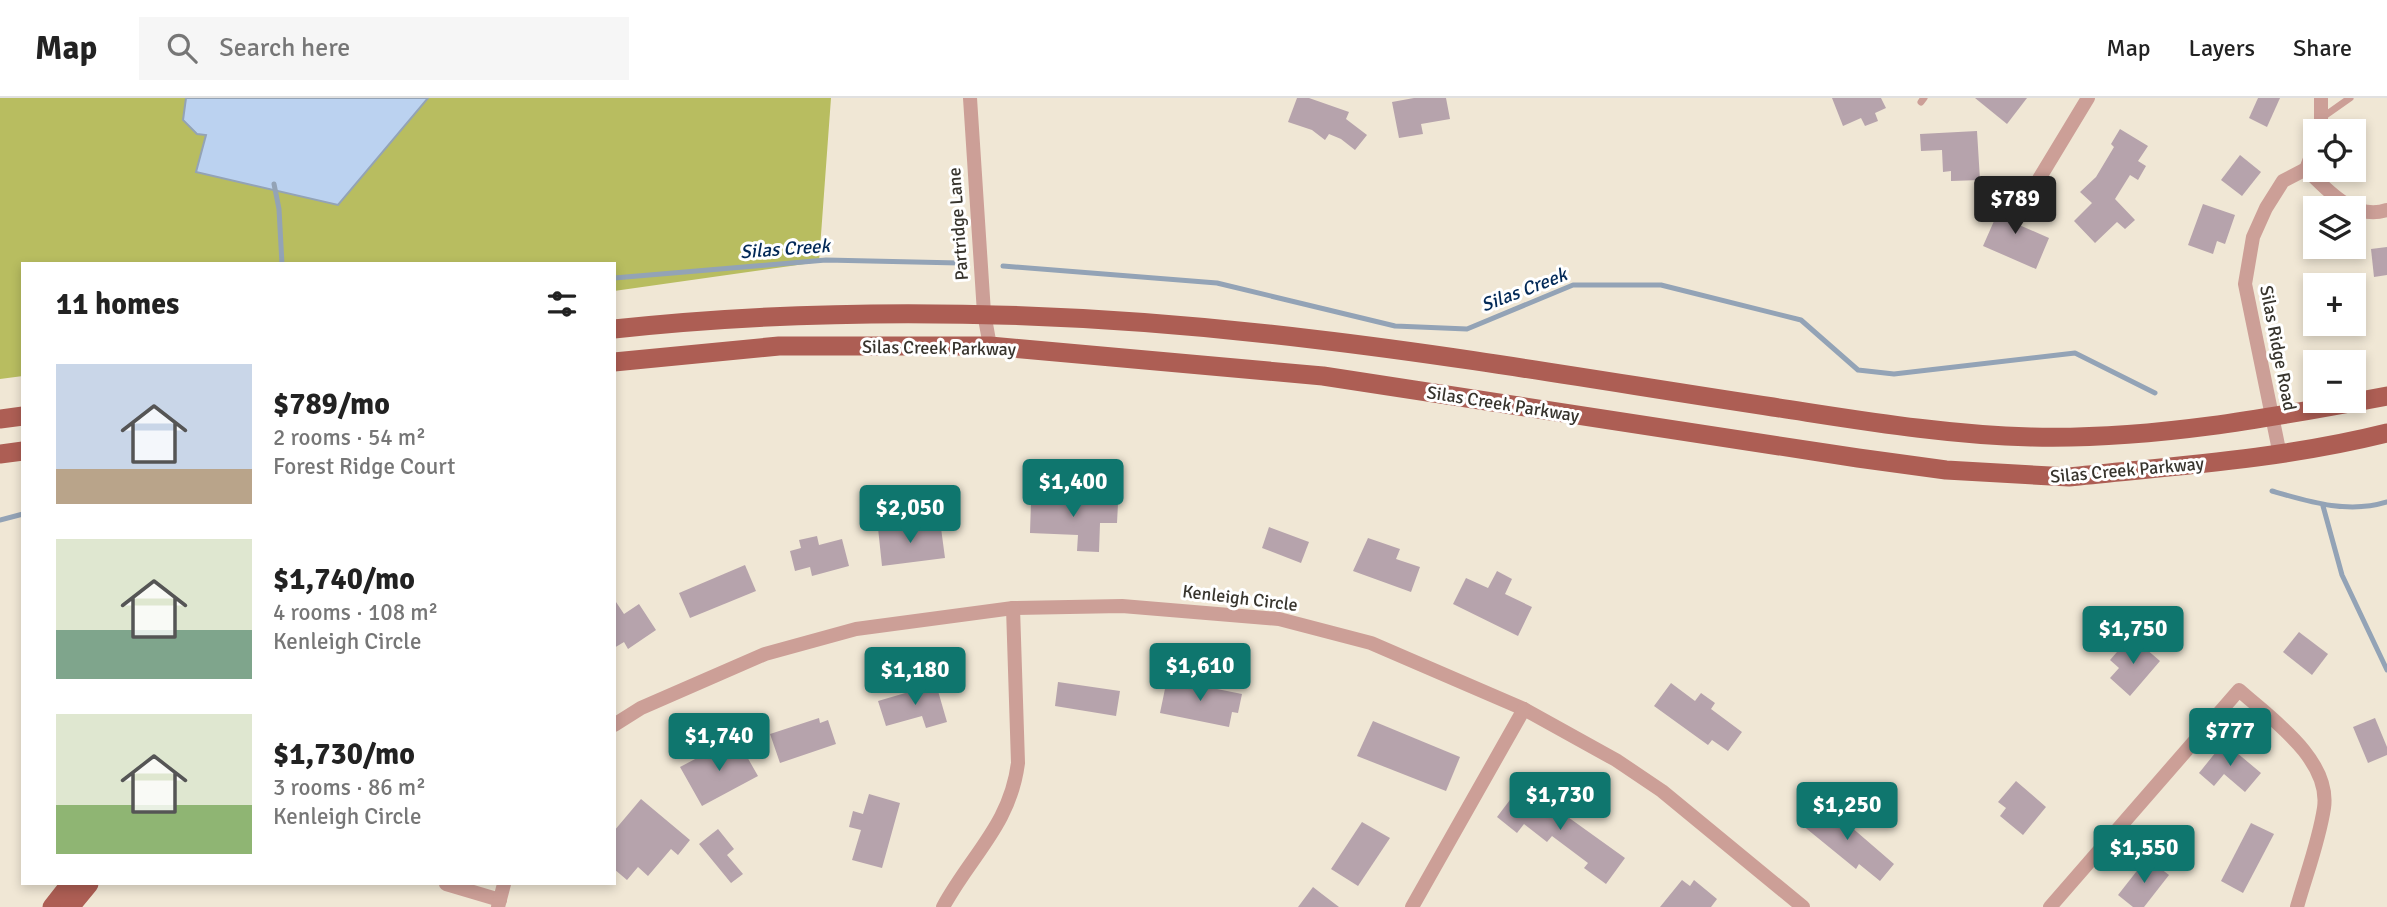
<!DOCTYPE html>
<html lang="en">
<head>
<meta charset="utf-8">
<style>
	body { margin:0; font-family:Signika,sans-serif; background:#f6f6f6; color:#222; height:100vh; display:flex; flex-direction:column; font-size:26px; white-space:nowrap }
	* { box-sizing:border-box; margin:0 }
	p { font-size:23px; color:#767676 }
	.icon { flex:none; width:38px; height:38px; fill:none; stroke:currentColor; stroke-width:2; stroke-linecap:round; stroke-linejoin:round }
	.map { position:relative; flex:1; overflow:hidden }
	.drawer { position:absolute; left:21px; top:164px; width:595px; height:623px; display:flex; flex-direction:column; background:#fff; border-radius:0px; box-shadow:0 4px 10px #0003 }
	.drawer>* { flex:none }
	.controls { position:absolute; left:2303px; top:21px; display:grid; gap:14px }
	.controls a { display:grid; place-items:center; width:63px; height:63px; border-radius:0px; background:#fff; box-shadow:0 4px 10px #0003; font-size:35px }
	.price { position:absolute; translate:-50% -60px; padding:0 16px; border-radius:7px; background:#0f766e; color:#fff; font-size:23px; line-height:46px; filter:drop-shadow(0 2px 4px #0008) }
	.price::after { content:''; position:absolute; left:50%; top:42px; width:21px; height:16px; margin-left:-10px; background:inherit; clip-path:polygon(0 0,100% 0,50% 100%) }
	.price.current { background:#222; color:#fff }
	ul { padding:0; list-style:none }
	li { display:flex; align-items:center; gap:21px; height:175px; padding:0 35px }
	li span { display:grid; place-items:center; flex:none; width:196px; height:140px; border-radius:0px; color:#555 }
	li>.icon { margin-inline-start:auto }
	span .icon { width:84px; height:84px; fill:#fffc; stroke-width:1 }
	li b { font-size:30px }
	h2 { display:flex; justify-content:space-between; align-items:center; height:84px; padding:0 35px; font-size:30px }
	header { display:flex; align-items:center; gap:42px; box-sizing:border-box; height:98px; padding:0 35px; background:#fff; border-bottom:2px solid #e0e0e0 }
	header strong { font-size:33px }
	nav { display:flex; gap:38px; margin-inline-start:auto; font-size:24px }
	.search { width:490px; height:63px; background:#f6f6f6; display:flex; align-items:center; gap:18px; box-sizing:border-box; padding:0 24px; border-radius:0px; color:#767676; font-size:26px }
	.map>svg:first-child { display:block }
</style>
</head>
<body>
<header>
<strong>Map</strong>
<div class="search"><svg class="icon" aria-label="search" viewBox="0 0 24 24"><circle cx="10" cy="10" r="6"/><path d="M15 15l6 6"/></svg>Search here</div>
<nav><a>Map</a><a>Layers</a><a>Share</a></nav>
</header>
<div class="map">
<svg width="2387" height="809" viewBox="0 0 2387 809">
	<rect width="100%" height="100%" fill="#f0e7d5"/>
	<path fill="#b8bd60" d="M0 0H831L819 164 614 193V166H23V278L0 281Z"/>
	<path fill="#bbd2f0" stroke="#93a3b6" stroke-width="2" d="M186 0H428L338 107 196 74 206 37 197 36 183 22Z"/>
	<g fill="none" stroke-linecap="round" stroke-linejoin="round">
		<g stroke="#93a3b6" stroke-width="5">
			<path d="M274 86 279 111 282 166"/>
			<path d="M1003 168 1217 185 1395 228 1467 231 1573 187H1661L1801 222 1858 272 1894 276 2075 255 2155 295"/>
			<path d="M614 180 826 162 959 165"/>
			<path d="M2272 393C2310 404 2348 416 2387 404"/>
			<path d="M2323 408 2342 477 2387 572"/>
			<path d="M0 422 23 416"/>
		</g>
	</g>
	<g fill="#b6a3ac">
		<path d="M1297 0H1309L1349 14 1346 21 1367 37 1355 52 1341 41 1329 36 1325 42 1312 32 1288 24Z"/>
		<path d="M1414 0H1446L1450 21 1421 26 1423 36 1399 40 1392 4Z"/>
		<path d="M1832 0H1881L1886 10 1875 15 1878 23 1865 28 1861 20 1843 28Z"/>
		<path d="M1975 0H2027L2007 26Z"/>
		<path d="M2258 0H2280L2267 29 2249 20Z"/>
		<path d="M2120 31 2148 48 2138 63 2146 68 2138 82 2130 77 2115 101 2135 122 2125 131 2117 124 2095 145 2074 123 2092 105 2080 94 2096 79 2114 49 2111 46Z"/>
		<path d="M1977 33 1980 82 1951 83V73L1943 74 1942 52 1921 53 1920 36Z"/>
		<path d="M2240 57 2261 74 2242 98 2221 82Z"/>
		<path d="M2005 98 2025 107 2017 126 2049 140 2036 171 1983 148Z"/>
		<path d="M2203 106 2235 117 2225 146 2217 143 2213 156 2188 147Z"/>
		<path d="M2387 149V177L2374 179 2371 151Z"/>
		<path d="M1055 396 1084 398 1083 404 1118 406 1117 425H1100L1099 454 1077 453 1078 437 1030 435 1031 404 1054 405Z"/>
		<path d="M910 426 911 434 941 430 945 460 882 468 878 430Z"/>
		<path d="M1269 429 1309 444 1301 465 1262 450Z"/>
		<path d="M817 438 819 447 842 441 849 468 812 478 810 469 795 473 790 453 801 450 799 442Z"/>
		<path d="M1368 440 1400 451 1396 461 1420 469 1411 494 1353 473Z"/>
		<path d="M745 467 756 493 690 520 679 495Z"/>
		<path d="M1497 473 1512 481 1505 496 1532 509 1518 538 1453 506 1466 480 1488 490Z"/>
		<path d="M614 501 624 516 639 506 656 532 628 551 624 544 614 550Z"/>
		<path d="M2299 534 2328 556 2312 577 2283 554Z"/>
		<path d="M2131 538 2160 563 2130 598 2110 580 2119 570 2110 562Z"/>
		<path d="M1167 581 1242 596 1238 615 1232 614 1229 629 1160 615Z"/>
		<path d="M1058 584 1120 593 1116 618 1055 608Z"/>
		<path d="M1671 585 1695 603 1701 595 1715 605 1711 611 1742 634 1728 653 1712 642 1708 647 1654 608Z"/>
		<path d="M936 586 947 624 926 630 922 618 886 628 878 603Z"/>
		<path d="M819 620 820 625 828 622 836 646 780 665 770 636Z"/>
		<path d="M2375 620 2387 649V657L2368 665 2353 629Z"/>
		<path d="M1373 623 1460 659 1446 693 1357 658Z"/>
		<path d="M738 643 758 678 702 708 680 669 714 651 717 655Z"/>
		<path d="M2224 644 2261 675 2245 694 2224 676 2214 688 2199 675Z"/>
		<path d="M2016 683 2046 709 2023 737 2000 718 2006 710 1998 704Z"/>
		<path d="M1522 686 1625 760 1606 786 1584 770 1588 765 1552 738 1547 744 1524 726 1517 735 1497 719Z"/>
		<path d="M869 696 900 705 882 770 852 762 861 732 849 729 853 713 863 716Z"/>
		<path d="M641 701 690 742 678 757 671 751 648 778 638 769 627 782 614 771V733Z"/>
		<path d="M1821 703 1894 766 1880 783 1859 766 1856 771 1802 727Z"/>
		<path d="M1362 724 1390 740 1358 788 1331 771Z"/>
		<path d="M2251 725 2274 736 2243 795 2221 783Z"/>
		<path d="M718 731 734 751 727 757 743 776 731 785 699 746Z"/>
		<path d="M2147 760 2169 777 2144 809H2133L2118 797Z"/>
		<path d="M1682 782 1690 788 1694 782 1717 801 1711 809H1660Z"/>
		<path d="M1313 789 1322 796 1339 809H1298Z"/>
	</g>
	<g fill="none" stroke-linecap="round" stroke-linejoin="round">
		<g stroke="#cc9f97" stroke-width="7">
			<path d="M1921 4 1924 0"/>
			<path d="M2323 19 2350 0"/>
		</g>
		<g stroke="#cc9f97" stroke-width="14">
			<path d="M970 0 984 215 990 248"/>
			<path d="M2321 0V33"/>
			<path d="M2306 71C2327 92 2354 123 2387 112"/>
			<path d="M2036 86 2088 0"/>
			<path d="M2280 357 2245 186 2253 139 2266 110 2283 83 2306 71 2315 48"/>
			<path d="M614 627 641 610 765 556 856 531 1013 510 1122 508 1279 521 1371 545 1524 611 1616 662 1662 693 1803 809"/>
			<path d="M446 786 500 802"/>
			<path d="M498 809 504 786"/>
			<path d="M943 809C971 757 1010 727 1018 665L1013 510"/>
			<path d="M1412 809 1524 611"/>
			<path d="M2050 809 2239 592C2270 620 2331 661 2324 710 2319 743 2306 777 2297 809"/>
		</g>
		<g stroke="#ad5e54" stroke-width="19">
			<path d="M614 231C846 206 1081 213 1312 241 1466 259 1620 286 1773 309 1859 322 1945 337 2031 339 2151 342 2270 320 2387 298"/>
			<path d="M614 264 779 248H990L1323 278 1858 360 1946 372 2069 379C2176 368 2283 361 2387 335"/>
			<path d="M0 321 23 318"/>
			<path d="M0 356 23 353"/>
			<path d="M52 809 70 786"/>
			<path d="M70 809 89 786"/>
		</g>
	</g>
	<g text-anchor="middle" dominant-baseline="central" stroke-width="6" stroke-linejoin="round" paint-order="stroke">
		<g font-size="18" fill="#37342d" stroke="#fff">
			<text transform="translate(958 126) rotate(-94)">Partridge Lane</text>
			<text transform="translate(939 250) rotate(1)">Silas Creek Parkway</text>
			<text transform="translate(2278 250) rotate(79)">Silas Ridge Road</text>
			<text transform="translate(1503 306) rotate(9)">Silas Creek Parkway</text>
			<text transform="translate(2127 372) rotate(-5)">Silas Creek Parkway</text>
			<text transform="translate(1240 500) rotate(7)">Kenleigh Circle</text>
		</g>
		<g font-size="19" font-style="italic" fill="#022957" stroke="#fff">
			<text transform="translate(785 151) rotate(-4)">Silas Creek</text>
			<text transform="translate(1524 192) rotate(-21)">Silas Creek</text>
		</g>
	</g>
</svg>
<div class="controls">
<a><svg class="icon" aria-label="locate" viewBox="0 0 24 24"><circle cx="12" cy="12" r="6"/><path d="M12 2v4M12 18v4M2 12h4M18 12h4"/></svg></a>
<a><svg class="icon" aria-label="layers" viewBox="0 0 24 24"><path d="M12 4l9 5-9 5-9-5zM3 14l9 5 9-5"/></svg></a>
<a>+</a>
<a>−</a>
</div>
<b class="price current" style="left:2015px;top:138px">$789</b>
<b class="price" style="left:1073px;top:421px">$1,400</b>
<b class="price" style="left:910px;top:447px">$2,050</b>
<b class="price" style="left:2133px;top:568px">$1,750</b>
<b class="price" style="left:1200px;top:605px">$1,610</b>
<b class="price" style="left:915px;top:609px">$1,180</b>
<b class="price" style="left:2230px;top:670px">$777</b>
<b class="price" style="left:719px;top:675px">$1,740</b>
<b class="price" style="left:1560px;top:734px">$1,730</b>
<b class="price" style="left:1847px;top:744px">$1,250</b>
<b class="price" style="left:2144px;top:787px">$1,550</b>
<section class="drawer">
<h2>11 homes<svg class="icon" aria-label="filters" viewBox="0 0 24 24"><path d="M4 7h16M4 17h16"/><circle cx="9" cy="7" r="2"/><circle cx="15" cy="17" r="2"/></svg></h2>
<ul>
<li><span style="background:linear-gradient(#c9d6e8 75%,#b9a48a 0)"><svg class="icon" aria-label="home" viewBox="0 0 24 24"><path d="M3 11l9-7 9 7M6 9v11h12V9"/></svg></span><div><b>$789/mo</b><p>2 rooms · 54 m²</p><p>Forest Ridge Court</p></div></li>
<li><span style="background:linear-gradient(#dfe7d0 65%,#7fa58c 0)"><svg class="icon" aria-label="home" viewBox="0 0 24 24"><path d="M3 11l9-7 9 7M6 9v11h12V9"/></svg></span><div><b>$1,740/mo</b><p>4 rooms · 108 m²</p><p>Kenleigh Circle</p></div></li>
<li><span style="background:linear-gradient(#dfe7d0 65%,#8fb573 0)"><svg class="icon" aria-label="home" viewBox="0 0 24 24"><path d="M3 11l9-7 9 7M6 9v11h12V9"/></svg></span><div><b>$1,730/mo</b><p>3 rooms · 86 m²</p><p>Kenleigh Circle</p></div></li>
</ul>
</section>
</div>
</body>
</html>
